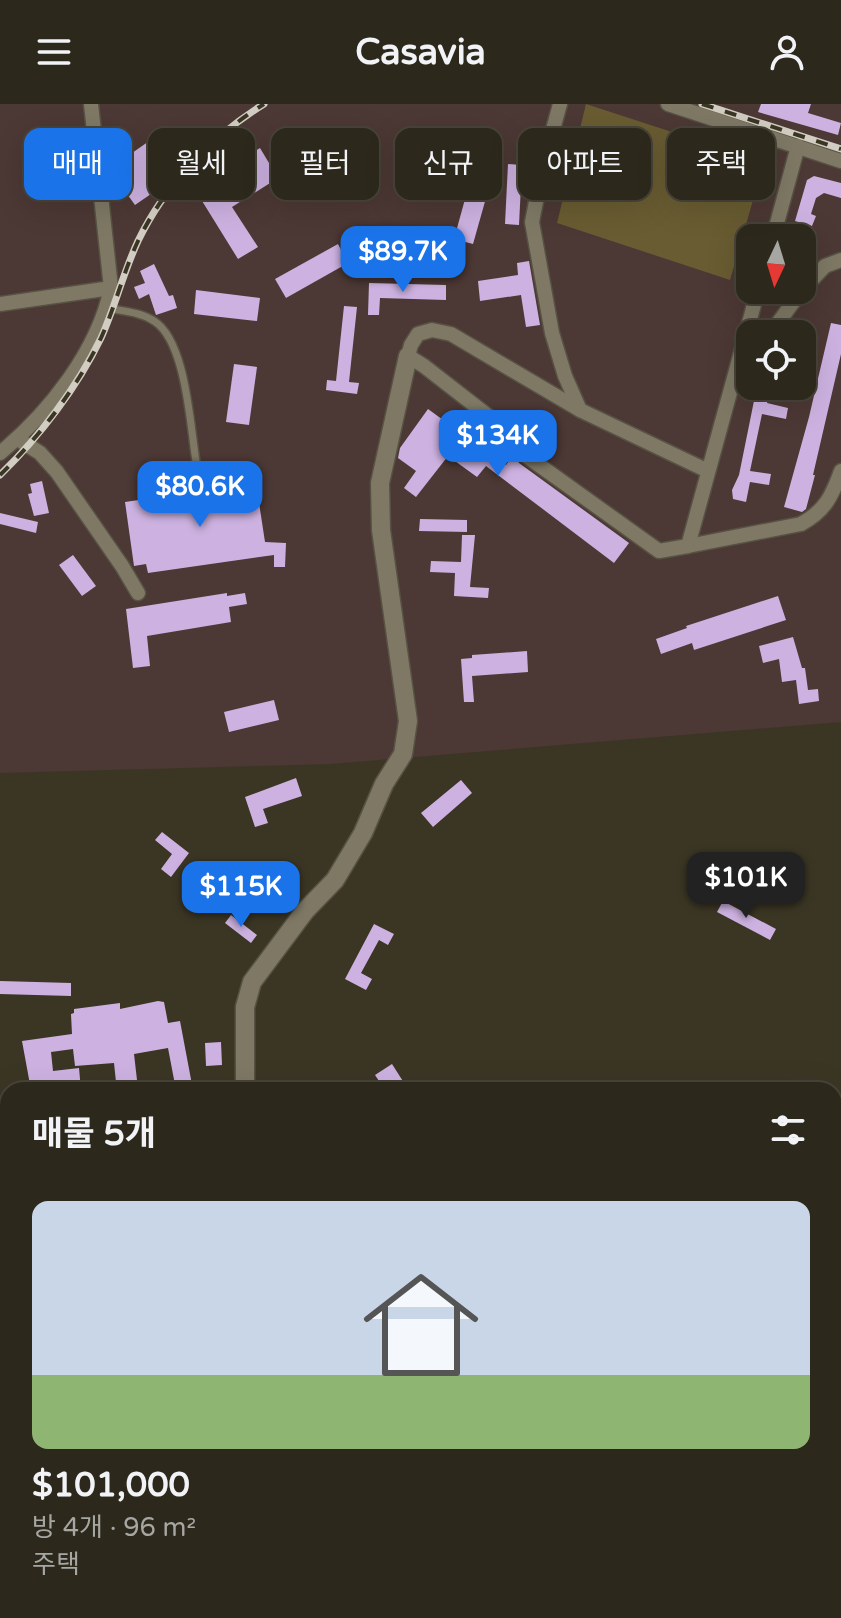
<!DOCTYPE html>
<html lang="ko">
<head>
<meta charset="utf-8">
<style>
	body { margin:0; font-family:"Varela Round","Noto Sans KR",sans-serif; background:#343024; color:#f1f3f6; height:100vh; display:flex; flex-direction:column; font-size:30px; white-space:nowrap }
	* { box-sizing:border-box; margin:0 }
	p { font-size:26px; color:#a6a6a3 }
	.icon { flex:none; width:44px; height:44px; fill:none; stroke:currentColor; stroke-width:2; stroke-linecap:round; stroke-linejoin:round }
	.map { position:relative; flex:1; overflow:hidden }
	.details { position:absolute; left:0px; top:978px; width:842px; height:536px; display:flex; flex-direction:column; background:#2c281b; border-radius:24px 24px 0 0; box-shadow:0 8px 32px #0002,0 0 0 2px #48443a }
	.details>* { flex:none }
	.top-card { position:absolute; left:24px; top:24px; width:794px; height:72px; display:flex; gap:16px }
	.needle { width:52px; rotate:184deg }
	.buttons { position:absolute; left:736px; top:120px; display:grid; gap:16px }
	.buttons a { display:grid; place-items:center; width:80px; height:80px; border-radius:16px; background:#2c281b; box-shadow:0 8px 32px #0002,0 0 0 2px #48443a; font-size:40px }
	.price { position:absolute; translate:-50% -68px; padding:0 18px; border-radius:16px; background:#1a73e8; color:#fff; font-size:26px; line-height:52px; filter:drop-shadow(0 2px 4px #0008) }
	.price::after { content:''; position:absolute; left:50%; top:48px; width:24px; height:18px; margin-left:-12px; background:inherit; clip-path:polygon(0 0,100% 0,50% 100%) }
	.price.active { background:#222; color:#fff }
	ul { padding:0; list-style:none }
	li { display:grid; align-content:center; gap:16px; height:424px; padding:0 32px }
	li span { display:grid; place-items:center; height:248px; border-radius:16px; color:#555 }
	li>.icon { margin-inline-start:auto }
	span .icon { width:144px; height:144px; fill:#fffc; stroke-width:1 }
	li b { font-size:34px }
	h2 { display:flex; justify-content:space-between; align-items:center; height:96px; padding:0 32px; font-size:34px }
	.pill { padding:0 28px; border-radius:16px; background:#2c281b; box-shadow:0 8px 32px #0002,0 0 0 2px #48443a; font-size:28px; line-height:72px }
	.pill.active { background:#1a73e8; color:#fff }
	header { display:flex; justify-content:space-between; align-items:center; height:104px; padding:0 32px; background:#2c281b; font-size:36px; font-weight:700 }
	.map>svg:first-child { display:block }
</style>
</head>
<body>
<header><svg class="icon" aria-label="menu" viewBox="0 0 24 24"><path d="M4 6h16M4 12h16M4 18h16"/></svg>Casavia<svg class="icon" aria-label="person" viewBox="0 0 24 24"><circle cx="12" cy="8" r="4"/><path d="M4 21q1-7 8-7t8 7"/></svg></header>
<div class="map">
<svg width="841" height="1514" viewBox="0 0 841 1514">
	<rect width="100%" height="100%" fill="#3b3624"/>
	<path fill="#4c3834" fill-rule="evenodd" d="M0 0H841V618L330 660 0 669ZM750 134H802V186H750ZM750 230H802V282H750Z"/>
	<path fill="#695c32" d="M586 0 764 58 730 176 557 119Z"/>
	<g fill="#cdb2e1">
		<path d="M761 0H811L808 9 841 19 838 31 758 8Z"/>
		<path d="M155 33 180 70 135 101 109 65Z"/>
		<path d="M472 37 497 43 492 62 467 55Z"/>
		<path d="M260 44 278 74 232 103 258 143 238 155 194 84Z"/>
		<path d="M322 44 339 73 327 80 310 51Z"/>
		<path d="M508 60 522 61 519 121 505 120Z"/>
		<path d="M814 72 841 79V94L824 89 816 94 811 110 816 112 812 122 795 117 807 76Z"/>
		<path d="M467 88 486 94 473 140 454 135Z"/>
		<path d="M338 140 348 159 286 194 275 175Z"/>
		<path d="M529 157 540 221 526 223 521 191 480 197 478 177 518 171 517 159Z"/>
		<path d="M154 160 169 192 173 191 177 204 156 211 149 190 139 195 134 183 145 179 140 167Z"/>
		<path d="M369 179 446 181V196L380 194 379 211H368Z"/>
		<path d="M196 186 260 194 257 217 194 210Z"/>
		<path d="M344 202 357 203 349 278 359 279 357 290 326 286 327 276 336 277Z"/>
		<path d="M831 219 841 221V250L813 371H815L806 405 802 408 784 403 809 313Z"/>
		<path d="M234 260 257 263 249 321 226 318Z"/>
		<path d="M757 282H771L767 299 788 304 786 315 762 310 750 367 771 370 769 381 750 378 746 398 733 395 732 386 739 371Z"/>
		<path d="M428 305 450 321 454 316 472 329 468 334 506 361 513 351 519 359 629 439 614 459 486 362 477 373 448 352 416 393 404 384 416 367 398 354 400 344Z"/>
		<path d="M42 377 49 409 34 412 28 390 32 389 30 380Z"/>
		<path d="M256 379 265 438 286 439 285 463H274V451L148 469 146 460 134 462 125 398Z"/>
		<path d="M0 409 38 418 36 429 0 420Z"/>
		<path d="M420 415 467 416V428L419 427Z"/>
		<path d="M462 431H475L470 483 489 484 488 494 454 492 455 469 430 468 431 457 461 458Z"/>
		<path d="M73 451 96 482 82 492 59 461Z"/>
		<path d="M227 489V492L245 489 247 500 229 503 231 518 147 532 150 562 133 564 126 505Z"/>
		<path d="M778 492 786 516 694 546 692 539 661 550 656 535 687 524 686 522Z"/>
		<path d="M793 533 802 564H805L808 586 818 585 819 597 799 600 796 576 782 578 779 555 763 559 759 542Z"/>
		<path d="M527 547 528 568 472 572 474 598H464L461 555 472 554V551Z"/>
		<path d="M274 596 279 616 229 628 224 608Z"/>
		<path d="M296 674 302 692 263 705 268 719 255 723 245 693Z"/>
		<path d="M461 676 472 689 433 723 421 709Z"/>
		<path d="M162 728 189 749 171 773 161 765 172 750 155 736Z"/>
		<path d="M723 797 776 825 770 836 717 808Z"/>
		<path d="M231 811 257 831 251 839 225 819Z"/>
		<path d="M374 820 394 830 388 841 379 836 361 869 372 875 366 886 345 875Z"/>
		<path d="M0 877 71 879V892L0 890Z"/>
		<path d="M158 897 164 898 168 919 180 917 193 986H176L168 944 134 950 137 976H133L134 986H120L119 978H116L114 959 75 962 73 945 51 948 53 967 79 964 81 986H31L22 937 72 930 71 910 74 909V905L120 899V905Z"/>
		<path d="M221 938 222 961 206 962 205 939Z"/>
		<path d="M392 960 406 982 400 986H385L375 971Z"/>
	</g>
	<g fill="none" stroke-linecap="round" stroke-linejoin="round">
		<defs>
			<path id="service" d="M107 204C122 207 141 208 154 217 186 237 190 321 196 357"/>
			<g id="minor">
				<path d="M560 0 543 62 532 118 552 229 565 272 580 306"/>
				<path d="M668 0 841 57"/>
				<path d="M773 134 798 42"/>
				<path d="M802 186 825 162 841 156"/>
				<path d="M0 200 111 184"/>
				<path d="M770 230 802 186"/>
				<path d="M18 335 40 349 57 368 122 462 138 489"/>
				<path d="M0 349C49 309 98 247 111 184L91 0"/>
				<path d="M708 367 580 306 451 230 432 226 418 230 411 241 408 252 424 262 519 336 525 351 659 447 688 442 758 186"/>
				<path d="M688 442 801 420C825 407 832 392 841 367"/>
				<path d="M0 1273 8 1272"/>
				<path d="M0 1459H8"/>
				<path d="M402 1506V1514"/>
			</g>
			<g id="tertiary">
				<path d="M245 986V903L252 878 305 807 335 776 363 729 384 680 403 650 408 617 381 426 380 379 408 252"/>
				<path d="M247 1506V1514"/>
			</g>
		</defs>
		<use href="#service" stroke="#575243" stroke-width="10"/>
		<use href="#minor" stroke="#575243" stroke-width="17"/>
		<use href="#tertiary" stroke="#575243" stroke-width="21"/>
		<use href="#service" stroke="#7e7865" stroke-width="7"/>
		<use href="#minor" stroke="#7e7865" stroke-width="14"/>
		<use href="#tertiary" stroke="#7e7865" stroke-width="18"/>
		<defs>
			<g id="rail">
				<path d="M702 0 841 45"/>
				<path d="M0 371C39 333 77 284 101 234 115 203 123 169 138 137 165 81 211 33 264 0"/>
			</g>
		</defs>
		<use href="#rail" stroke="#d1cdc2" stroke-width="7"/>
		<use href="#rail" stroke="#3b3624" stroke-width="4" stroke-dasharray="12" stroke-linecap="butt"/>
	</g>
</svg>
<div class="buttons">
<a><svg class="needle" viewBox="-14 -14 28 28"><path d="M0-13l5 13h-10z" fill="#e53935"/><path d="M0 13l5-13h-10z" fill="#a6a6a3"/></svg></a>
<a><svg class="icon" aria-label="locate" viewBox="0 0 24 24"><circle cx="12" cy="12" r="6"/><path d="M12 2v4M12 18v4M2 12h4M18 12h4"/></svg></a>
</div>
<b class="price" style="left:403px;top:190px">$89.7K</b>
<b class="price" style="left:498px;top:374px">$134K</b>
<b class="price" style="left:200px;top:425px">$80.6K</b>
<b class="price active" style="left:746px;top:816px">$101K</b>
<b class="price" style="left:241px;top:825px">$115K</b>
<div class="top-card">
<a class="pill active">매매</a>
<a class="pill">월세</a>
<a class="pill">필터</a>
<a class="pill">신규</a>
<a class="pill">아파트</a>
<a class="pill">주택</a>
</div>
<section class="details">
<h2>매물 5개<svg class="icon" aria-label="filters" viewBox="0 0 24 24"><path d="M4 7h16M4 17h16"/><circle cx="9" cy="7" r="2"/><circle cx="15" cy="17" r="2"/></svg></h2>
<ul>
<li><span style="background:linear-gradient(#c9d6e8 70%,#8fb573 0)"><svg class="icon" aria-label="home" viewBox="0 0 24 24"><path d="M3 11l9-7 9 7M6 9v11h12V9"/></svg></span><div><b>$101,000</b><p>방 4개 · 96 m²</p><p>주택</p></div></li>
</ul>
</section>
</div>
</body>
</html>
